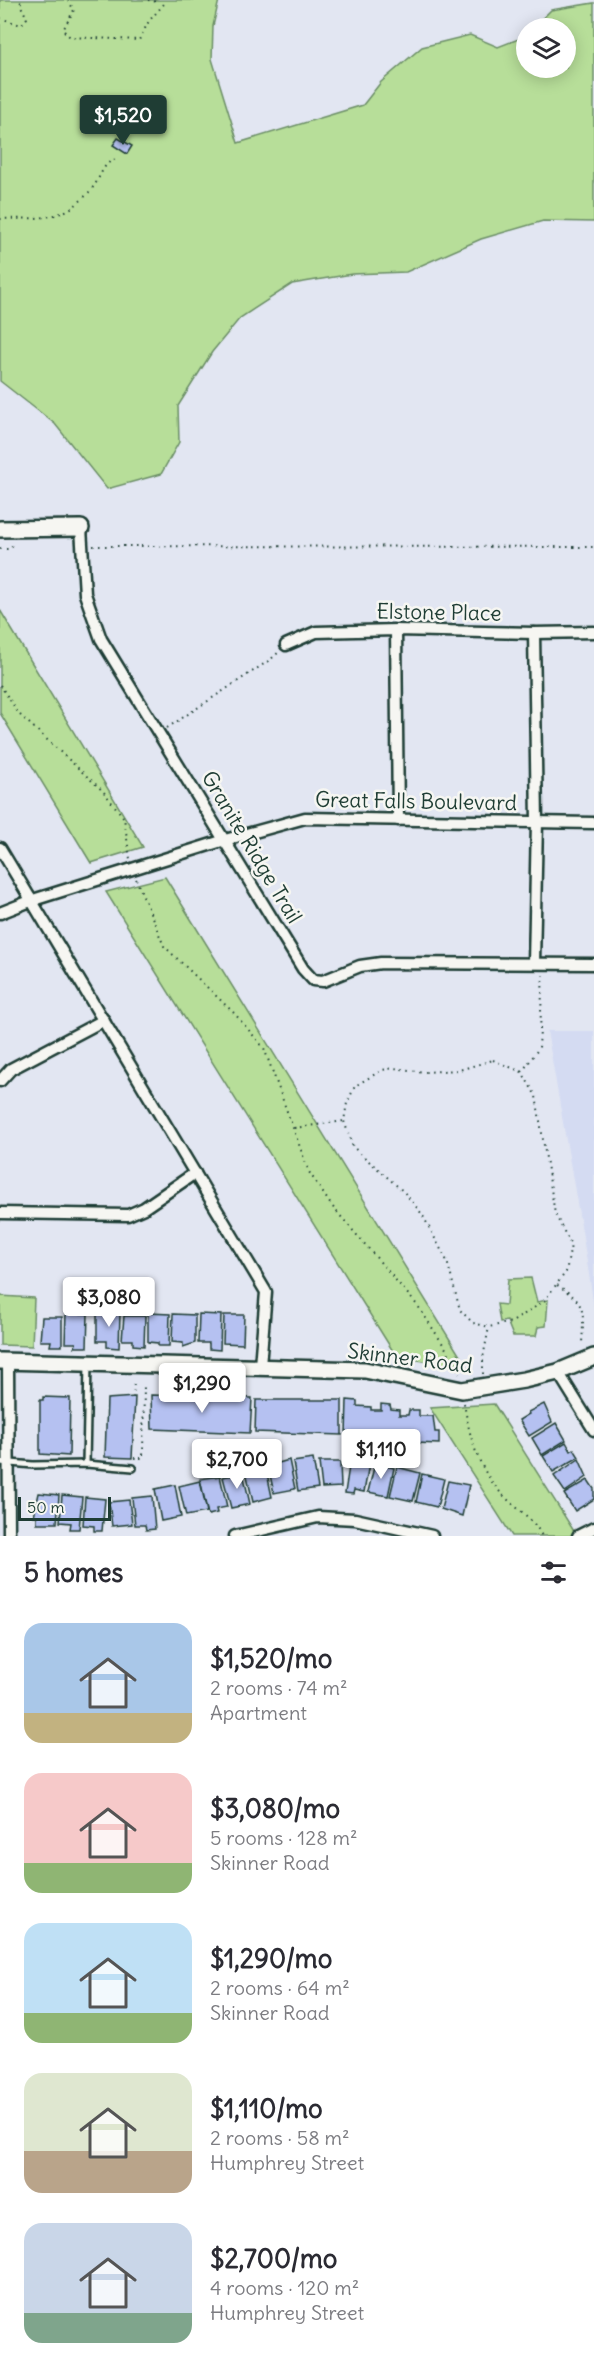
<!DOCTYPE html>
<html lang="en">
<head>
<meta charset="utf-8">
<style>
	body { margin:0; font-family:Delius,sans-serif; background:#f2f2f3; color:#2b2b33; height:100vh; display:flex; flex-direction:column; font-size:22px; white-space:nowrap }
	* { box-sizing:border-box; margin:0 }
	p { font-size:20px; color:#7c7c81 }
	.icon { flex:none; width:33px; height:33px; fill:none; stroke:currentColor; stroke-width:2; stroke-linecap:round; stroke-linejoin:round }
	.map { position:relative; height:1536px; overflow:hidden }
	.sheet { display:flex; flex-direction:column; background:#fff; flex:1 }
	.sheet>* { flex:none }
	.controls { position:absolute; left:516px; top:18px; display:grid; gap:12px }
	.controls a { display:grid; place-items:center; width:60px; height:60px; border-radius:50%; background:#fff; box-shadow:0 3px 15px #0003; font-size:30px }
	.scale { position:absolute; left:18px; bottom:15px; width:93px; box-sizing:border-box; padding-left:6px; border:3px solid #1f3d34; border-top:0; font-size:16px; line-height:21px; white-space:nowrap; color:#1f3d34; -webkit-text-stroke:4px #f6f6f2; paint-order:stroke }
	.price { position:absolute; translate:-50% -51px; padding:0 14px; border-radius:6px; background:#fff; color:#222; font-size:20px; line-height:39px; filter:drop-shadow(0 2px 3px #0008) }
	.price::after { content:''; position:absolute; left:50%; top:36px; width:18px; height:14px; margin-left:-9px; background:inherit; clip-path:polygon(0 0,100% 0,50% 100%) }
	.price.active { background:#1f3d34; color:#fff }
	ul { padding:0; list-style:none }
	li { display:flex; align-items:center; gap:18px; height:150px; padding:0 24px }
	li span { display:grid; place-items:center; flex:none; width:168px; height:120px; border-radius:18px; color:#555 }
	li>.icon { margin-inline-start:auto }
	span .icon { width:72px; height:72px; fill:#fffc; stroke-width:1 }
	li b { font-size:26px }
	h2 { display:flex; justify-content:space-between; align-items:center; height:72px; padding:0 24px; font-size:26px }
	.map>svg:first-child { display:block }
</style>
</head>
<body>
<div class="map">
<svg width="594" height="1536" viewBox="0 0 594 1536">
	<rect width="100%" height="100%" fill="#e2e6f2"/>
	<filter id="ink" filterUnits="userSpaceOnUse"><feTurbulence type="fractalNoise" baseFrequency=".0167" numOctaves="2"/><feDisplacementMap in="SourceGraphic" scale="12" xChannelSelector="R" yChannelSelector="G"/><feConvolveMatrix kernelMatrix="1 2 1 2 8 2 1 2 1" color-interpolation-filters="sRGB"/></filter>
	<g filter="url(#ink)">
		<path fill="#d4dbf2" d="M547 1031H594V1306L583 1237Z"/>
		<g fill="#b7de99" stroke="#6b8e66" stroke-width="1.5">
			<path d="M0 0H219L213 26 212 59 238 143 363 105 381 82 422 47 470 35 498 47 526 36V68H566V28H533L551 10 594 3V222L543 221 481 239 406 272 352 274 292 284 240 318 212 352 178 406 179 442 161 474 107 489 55 424 0 381Z"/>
			<path d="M0 610 143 847 91 863 0 713Z"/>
			<path d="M165 877 468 1369 396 1356 106 892Z"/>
			<path d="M531 1278 537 1302 548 1300 546 1326 538 1327 536 1336H513L507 1321 500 1322 497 1304 506 1305 508 1279Z"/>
			<path d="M0 1296 34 1298 32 1346 0 1345Z"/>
			<path d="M494 1404 577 1536H512L430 1408Z"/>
		</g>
		<g fill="#b5c1f1" stroke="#1f3d34" stroke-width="1.5">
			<path d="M118 138 132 146 127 154 113 145Z"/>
			<path d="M97 1312H120L119 1348 107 1347V1341H97Z"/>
			<path d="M66 1313 88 1314 87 1347H75L76 1343H65Z"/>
			<path d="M148 1313 170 1314 169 1346H158V1343L148 1342Z"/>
			<path d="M173 1314 195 1315V1343L183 1347V1343L172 1342Z"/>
			<path d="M199 1314 221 1315 220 1350 209 1349V1343H198Z"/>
			<path d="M224 1315H244L243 1344 223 1343Z"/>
			<path d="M124 1316H145L144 1346 133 1345V1340H122Z"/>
			<path d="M42 1317H62V1346H50L51 1341H40Z"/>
			<path d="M151 1395 252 1398 250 1433 152 1429Z"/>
			<path d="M43 1397 70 1398 69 1456 40 1454V1400H43Z"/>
			<path d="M135 1397 132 1458 105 1457 107 1399Z"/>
			<path d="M256 1400H342V1435L255 1432Z"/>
			<path d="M347 1400 357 1401V1406L371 1407V1410H381V1404L390 1405 391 1409 399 1410V1415H408L409 1410H419V1416H433L435 1432H439V1444L393 1442V1435H346Z"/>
			<path d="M544 1404 552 1422 529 1436 519 1420 529 1414 528 1412Z"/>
			<path d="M556 1423 566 1440 542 1455 532 1438Z"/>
			<path d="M566 1442 571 1451 574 1449 579 1457 553 1472 543 1456Z"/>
			<path d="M313 1459 318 1488 298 1491 293 1462Z"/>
			<path d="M579 1459 587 1477 565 1492 554 1476Z"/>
			<path d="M289 1460 295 1489 274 1493 268 1466Z"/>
			<path d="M350 1460 369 1464 364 1492 354 1490 353 1494 345 1493Z"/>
			<path d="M319 1462H340L341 1487 322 1488Z"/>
			<path d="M375 1463 394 1468 388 1496 368 1492Z"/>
			<path d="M265 1464 272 1497 253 1502 245 1467Z"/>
			<path d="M397 1467 420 1473 413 1501 390 1496Z"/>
			<path d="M243 1473 250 1504 231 1508 223 1477Z"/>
			<path d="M422 1474 444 1479 437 1507 416 1502Z"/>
			<path d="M220 1476 227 1507 216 1509 217 1513 208 1515 200 1479Z"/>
			<path d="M588 1480 594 1489V1499L575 1511 564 1494Z"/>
			<path d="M200 1481 207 1512 186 1516 179 1486Z"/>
			<path d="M448 1481 469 1485 462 1516 441 1509Z"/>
			<path d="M175 1485 181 1517 161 1521 155 1489Z"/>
			<path d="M39 1493 59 1495 57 1523H37V1516H34Z"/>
			<path d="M62 1495 82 1497 79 1529H70L71 1523 60 1522Z"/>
			<path d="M152 1496 155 1529 146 1530 145 1525H135L132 1498Z"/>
			<path d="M85 1497 105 1499 102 1531H94V1526L83 1525Z"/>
			<path d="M129 1500 132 1524 112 1526 109 1502Z"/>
		</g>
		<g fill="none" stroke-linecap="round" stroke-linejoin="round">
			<defs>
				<g id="lane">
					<path d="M0 1462 33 1465 86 1464 133 1468"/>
					<path d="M86 1464 88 1364"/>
				</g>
				<g id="street">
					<path d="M81 528 85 594 101 639 303 969 313 980 323 981 360 966 381 963 594 964"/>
					<path d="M396 630 398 820"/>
					<path d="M286 645 316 632 396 630 534 633 594 632"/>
					<path d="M0 848 266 1292 260 1366"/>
					<path d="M0 913 33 900 225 840 305 818 594 823"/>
					<path d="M534 963 537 822 534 633"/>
					<path d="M0 1081 11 1069 104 1020"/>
					<path d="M0 1213 128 1215 144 1208 195 1173"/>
					<path d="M8 1361 9 1536"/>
					<path d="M558 1372 594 1430"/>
					<path d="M235 1536 318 1517 355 1519 432 1536"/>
					<path d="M578 1536 594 1528"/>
				</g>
				<g id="secondary">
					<path d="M0 529 81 528"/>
					<path d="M0 1361 365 1370 462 1390 524 1380 558 1372 594 1357"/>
				</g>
			</defs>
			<use href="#lane" stroke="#1f3d34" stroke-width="10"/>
			<use href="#street" stroke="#1f3d34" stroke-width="15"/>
			<use href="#secondary" stroke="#1f3d34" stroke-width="20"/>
			<g stroke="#1f3d34" stroke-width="2" stroke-dasharray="1.5 4.5" stroke-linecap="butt">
				<path d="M68 0 74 10 63 30 70 37 139 40 149 21 164 4 163 0"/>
				<path d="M148 0 157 2 159 0"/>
				<path d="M0 18 21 25 27 18 20 4 22 0"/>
				<path d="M0 219C24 218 54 221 74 206 81 201 89 193 94 186 101 176 104 160 118 159"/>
				<path d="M93 546 594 547"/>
				<path d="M0 549H8L16 543"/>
				<path d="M0 685 19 714 103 791 124 818 130 859"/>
				<path d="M167 728 270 660 279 652"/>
				<path d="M136 879 164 946 235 1014 264 1048 309 1172 331 1205 418 1306 456 1364 459 1374"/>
				<path d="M493 1060 522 1072 536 1096 555 1214 571 1245 566 1272 543 1302 512 1322 489 1327 473 1323 460 1310 447 1261 422 1214 404 1192 353 1147 344 1121 347 1103 355 1086 382 1070 394 1068 425 1072 459 1070Z"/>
				<path d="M522 1072 539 1048 543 975"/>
				<path d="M294 1128 344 1121"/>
				<path d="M557 1285C586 1303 584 1309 582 1343"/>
				<path d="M483 1374V1358L489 1327"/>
				<path d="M133 1398 134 1382"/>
				<path d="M464 1403C470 1440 479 1473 507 1499 520 1511 534 1520 542 1536"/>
				<path d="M134 1458H143L144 1383"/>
			</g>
			<use href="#lane" stroke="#f6f6f2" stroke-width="5"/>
			<use href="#street" stroke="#f6f6f2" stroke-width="10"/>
			<use href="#secondary" stroke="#f6f6f2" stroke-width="15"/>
		</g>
	</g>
	<g text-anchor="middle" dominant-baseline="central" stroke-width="5" stroke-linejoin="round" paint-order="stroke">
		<g font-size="21" fill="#1f3d34" stroke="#f6f6f2">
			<text transform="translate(439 612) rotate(1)">Elstone Place</text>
			<text transform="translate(416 801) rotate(1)">Great Falls Boulevard</text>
			<text transform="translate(252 847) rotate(59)">Granite Ridge Trail</text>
			<text transform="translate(410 1358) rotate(7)">Skinner Road</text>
		</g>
	</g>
</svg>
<div class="controls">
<a><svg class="icon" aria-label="layers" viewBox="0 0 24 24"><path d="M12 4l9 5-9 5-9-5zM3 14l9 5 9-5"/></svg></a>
</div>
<div class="scale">50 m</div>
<b class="price active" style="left:123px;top:146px">$1,520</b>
<b class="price" style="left:109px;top:1328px">$3,080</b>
<b class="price" style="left:202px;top:1414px">$1,290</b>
<b class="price" style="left:381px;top:1480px">$1,110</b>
<b class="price" style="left:237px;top:1490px">$2,700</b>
</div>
<section class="sheet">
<h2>5 homes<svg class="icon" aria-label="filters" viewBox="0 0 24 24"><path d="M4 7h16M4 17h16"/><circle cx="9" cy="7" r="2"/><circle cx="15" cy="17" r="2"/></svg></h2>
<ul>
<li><span style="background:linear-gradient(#a9c7e8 75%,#c2b280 0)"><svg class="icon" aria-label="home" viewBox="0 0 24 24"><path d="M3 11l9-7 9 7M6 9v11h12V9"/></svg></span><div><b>$1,520/mo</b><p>2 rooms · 74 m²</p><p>Apartment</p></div></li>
<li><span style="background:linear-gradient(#f6c9c9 75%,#8fb573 0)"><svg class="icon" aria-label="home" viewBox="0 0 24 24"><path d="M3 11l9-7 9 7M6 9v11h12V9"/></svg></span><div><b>$3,080/mo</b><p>5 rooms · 128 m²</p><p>Skinner Road</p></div></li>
<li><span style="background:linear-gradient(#bfe0f5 75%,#8fb573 0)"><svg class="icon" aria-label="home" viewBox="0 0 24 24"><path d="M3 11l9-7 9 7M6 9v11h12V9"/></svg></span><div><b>$1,290/mo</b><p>2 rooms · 64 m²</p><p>Skinner Road</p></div></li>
<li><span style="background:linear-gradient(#dfe7d0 65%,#b9a48a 0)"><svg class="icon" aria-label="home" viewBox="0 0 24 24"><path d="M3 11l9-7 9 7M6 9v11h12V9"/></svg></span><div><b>$1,110/mo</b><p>2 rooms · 58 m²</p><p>Humphrey Street</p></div></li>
<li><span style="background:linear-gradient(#c9d6e8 75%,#7fa58c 0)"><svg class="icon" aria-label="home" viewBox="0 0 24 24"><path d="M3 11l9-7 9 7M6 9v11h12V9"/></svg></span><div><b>$2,700/mo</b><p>4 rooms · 120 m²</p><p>Humphrey Street</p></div></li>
</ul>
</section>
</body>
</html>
